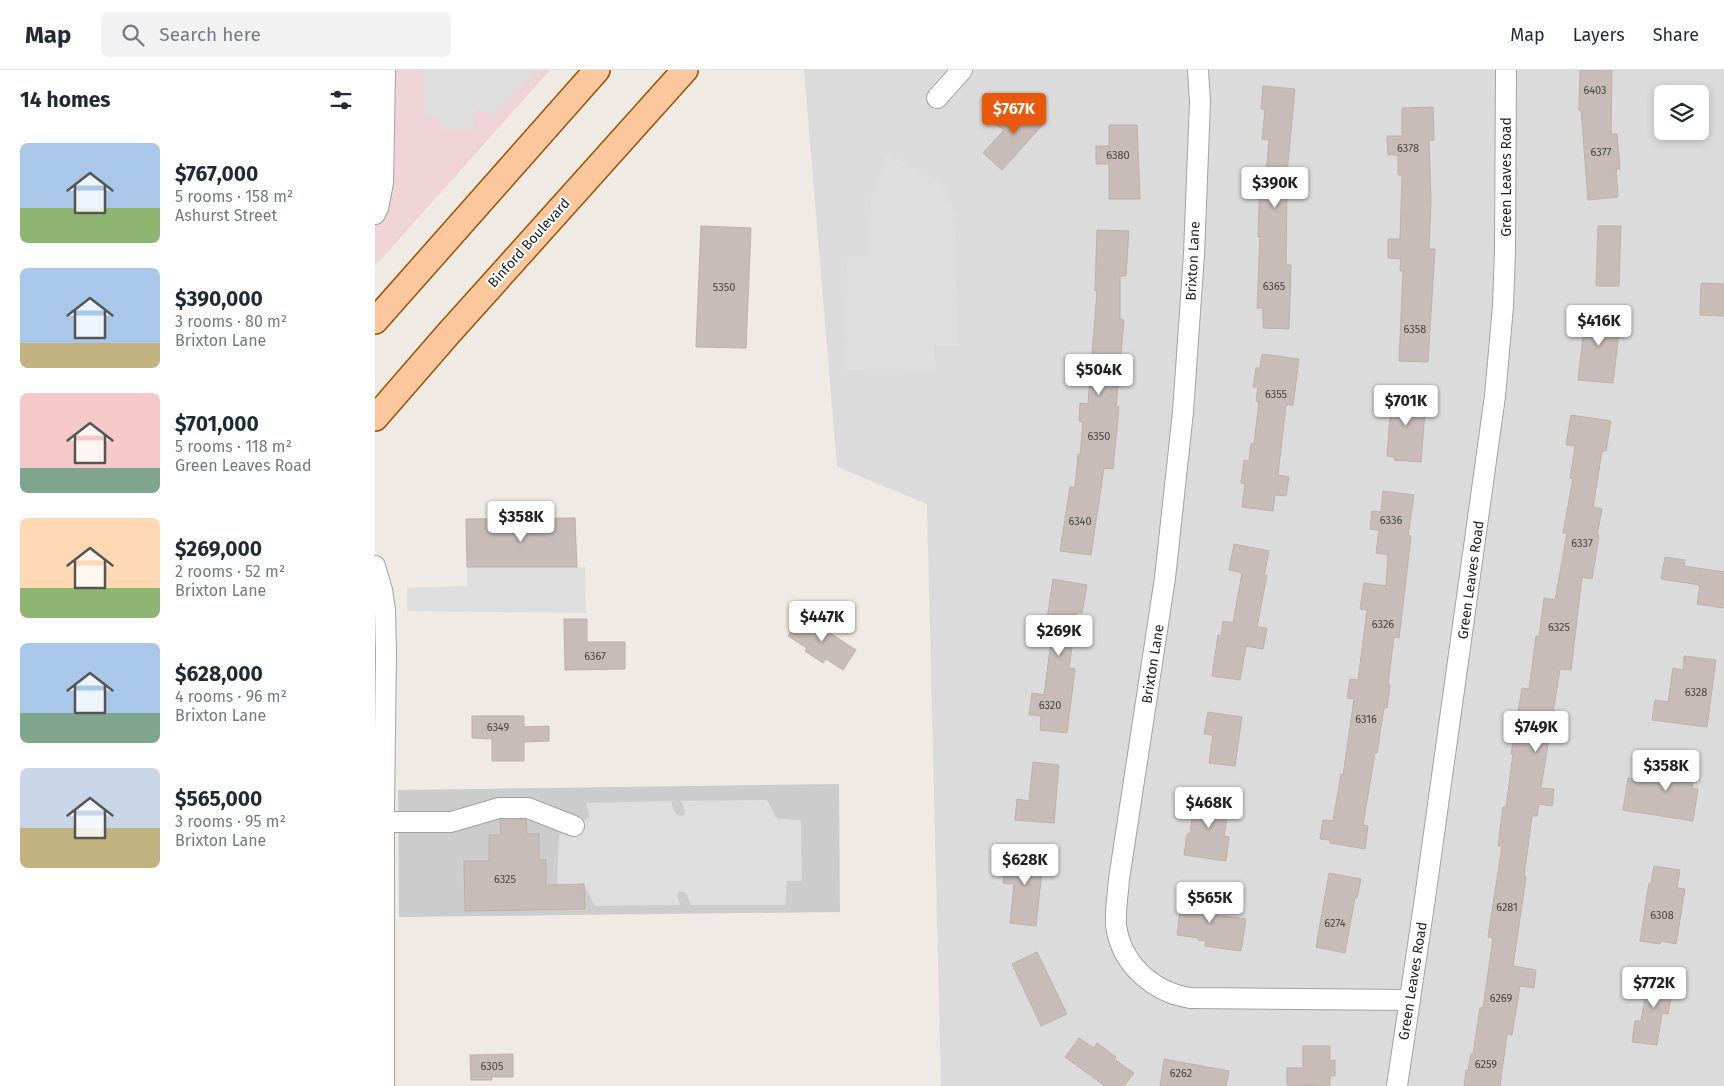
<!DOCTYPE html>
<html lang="en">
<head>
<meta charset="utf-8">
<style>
	body { margin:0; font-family:"Fira Sans",sans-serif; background:#f2f2f3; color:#1f2937; height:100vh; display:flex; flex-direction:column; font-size:19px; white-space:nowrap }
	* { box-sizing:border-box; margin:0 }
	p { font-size:16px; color:#747a83 }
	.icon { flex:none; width:28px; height:28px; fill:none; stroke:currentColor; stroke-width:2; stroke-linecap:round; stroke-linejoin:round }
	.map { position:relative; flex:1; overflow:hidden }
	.side { display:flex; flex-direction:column; background:#fff; width:375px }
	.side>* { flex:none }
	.fabs { position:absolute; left:1279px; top:15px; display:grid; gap:10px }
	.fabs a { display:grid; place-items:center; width:55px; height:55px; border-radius:8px; background:#fff; box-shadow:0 2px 8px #0003; font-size:25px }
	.price { position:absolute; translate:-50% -42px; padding:0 11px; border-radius:5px; background:#fff; color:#222; font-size:16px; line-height:32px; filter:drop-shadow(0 1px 2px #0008) }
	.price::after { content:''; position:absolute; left:50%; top:30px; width:15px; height:11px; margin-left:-8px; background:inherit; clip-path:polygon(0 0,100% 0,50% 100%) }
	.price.selected { background:#ea580c; color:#fff }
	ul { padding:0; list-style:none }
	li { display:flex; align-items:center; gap:15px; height:125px; padding:0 20px }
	li span { display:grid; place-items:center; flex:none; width:140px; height:100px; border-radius:8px; color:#555 }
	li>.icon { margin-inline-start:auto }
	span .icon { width:60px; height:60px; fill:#fffc; stroke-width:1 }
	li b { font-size:21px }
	h2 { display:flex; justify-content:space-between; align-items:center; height:60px; padding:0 20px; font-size:21px }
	header { display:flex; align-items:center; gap:30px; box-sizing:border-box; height:70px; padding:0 25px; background:#fff; border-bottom:1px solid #e0e1e3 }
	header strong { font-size:24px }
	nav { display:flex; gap:28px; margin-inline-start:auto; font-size:18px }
	.search { width:350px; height:45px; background:#f2f2f3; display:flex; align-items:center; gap:12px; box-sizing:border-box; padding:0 18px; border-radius:8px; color:#747a83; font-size:19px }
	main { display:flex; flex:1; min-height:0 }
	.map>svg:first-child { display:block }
</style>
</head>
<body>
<header>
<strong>Map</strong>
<div class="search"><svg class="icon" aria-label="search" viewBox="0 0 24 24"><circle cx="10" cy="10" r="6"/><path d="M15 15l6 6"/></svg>Search here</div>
<nav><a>Map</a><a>Layers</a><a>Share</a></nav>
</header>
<main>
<section class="side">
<h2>14 homes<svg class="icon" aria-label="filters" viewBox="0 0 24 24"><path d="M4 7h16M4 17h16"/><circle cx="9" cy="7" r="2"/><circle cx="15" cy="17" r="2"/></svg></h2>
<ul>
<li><span style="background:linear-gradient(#a9c7e8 65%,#8fb573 0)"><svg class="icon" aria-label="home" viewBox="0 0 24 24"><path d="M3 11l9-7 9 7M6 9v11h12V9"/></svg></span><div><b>$767,000</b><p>5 rooms · 158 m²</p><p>Ashurst Street</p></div></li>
<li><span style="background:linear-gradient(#a9c7e8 75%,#c2b280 0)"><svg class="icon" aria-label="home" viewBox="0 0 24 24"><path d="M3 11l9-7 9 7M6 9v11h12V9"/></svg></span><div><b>$390,000</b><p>3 rooms · 80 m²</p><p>Brixton Lane</p></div></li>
<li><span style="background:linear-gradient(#f6c9c9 75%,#7fa58c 0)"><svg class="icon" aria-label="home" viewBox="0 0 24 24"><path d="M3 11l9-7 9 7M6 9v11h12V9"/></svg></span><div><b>$701,000</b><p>5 rooms · 118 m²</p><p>Green Leaves Road</p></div></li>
<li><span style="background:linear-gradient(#ffd9b3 70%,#8fb573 0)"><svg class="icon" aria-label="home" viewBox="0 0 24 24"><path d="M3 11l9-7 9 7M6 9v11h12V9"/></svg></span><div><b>$269,000</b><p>2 rooms · 52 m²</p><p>Brixton Lane</p></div></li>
<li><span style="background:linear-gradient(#a9c7e8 70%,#7fa58c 0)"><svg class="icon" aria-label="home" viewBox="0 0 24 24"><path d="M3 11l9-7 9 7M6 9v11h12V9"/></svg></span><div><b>$628,000</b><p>4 rooms · 96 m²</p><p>Brixton Lane</p></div></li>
<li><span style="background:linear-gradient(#c9d6e8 60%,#c2b280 0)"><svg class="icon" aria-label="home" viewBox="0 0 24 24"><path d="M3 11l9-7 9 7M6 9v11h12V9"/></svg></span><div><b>$565,000</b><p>3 rooms · 95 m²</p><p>Brixton Lane</p></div></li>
</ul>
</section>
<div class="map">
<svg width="1349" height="1016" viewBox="0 0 1349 1016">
	<rect width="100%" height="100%" fill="#efeae4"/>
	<path fill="#dcdbdb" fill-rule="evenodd" d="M429 0H1349V1016H566L552 434 462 397ZM1288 24H1325V61H1288Z"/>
	<path fill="#f0d3d6" d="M0 0H175L0 196Z"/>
	<path fill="#ccc" d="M464 714 465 842 24 847 23 720Z"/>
	<g fill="#dedede">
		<path d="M49 0H161L117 46 103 38 97 59H65V48L50 46Z"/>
		<path d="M513 83 568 115 580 144 583 275H559L561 302 469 299 472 187 493 186 496 124Z"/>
		<path d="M92 497H210L211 543 32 541V518L92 516Z"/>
		<path d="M392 730 400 746 403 749 426 750 427 811H412L410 835H316L311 823 304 821 302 826 305 835 220 836 209 814 182 816 184 765 215 747 211 733 296 731 300 743 305 746 309 745 310 741 306 731Z"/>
	</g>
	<g fill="#c7bcb7" stroke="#c1afa6">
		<path d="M1205 0H1237L1236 64H1242L1245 99H1241L1243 127 1213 130 1206 40H1204Z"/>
		<path d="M888 16 920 19 912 103 921 104V122H912L911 195H916L914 259 888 258V238H882L885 167H883L885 103H891L894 70 887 69 890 40 886 39Z"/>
		<path d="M648 33 670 52 627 100 608 83 629 60 622 55 638 38 641 41Z"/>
		<path d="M1058 37 1059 70H1054L1056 131 1054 179H1060L1053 292 1024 291 1028 201H1025L1026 189 1013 188V169H1025L1027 105H1023V85H1013L1012 66H1027V38Z"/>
		<path d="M734 55H762L765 129H734V94H721V76H734Z"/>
		<path d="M326 156 376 158 371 278 321 277Z"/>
		<path d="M1223 156H1246L1244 216H1221Z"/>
		<path d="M722 160 754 161 751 206H745V249L749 250 741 337H744L738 399 729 398 716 485 685 481 695 417H700L703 384 705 385 708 352 704 351 705 333 713 334 722 221H720Z"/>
		<path d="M1326 213 1349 214V246L1325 245Z"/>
		<path d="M1211 241 1246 245 1238 313 1203 310Z"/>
		<path d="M887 284 924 289 918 335H911L903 405 914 407 911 426 900 425 898 441 867 437 870 414 866 413 869 390 874 391 876 373 879 374 884 332 881 331 883 317H878L881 298H885Z"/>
		<path d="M1017 320 1047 322 1045 341H1050L1046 392 1019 390 1020 387 1012 386Z"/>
		<path d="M1196 345 1236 351 1231 381H1227L1218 437 1227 439 1222 465H1224L1217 509 1207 507 1196 600 1185 599 1166 718 1179 719 1177 736 1164 734 1162 746H1157L1149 807H1151L1138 896 1161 900 1159 918 1145 916 1137 965 1132 964 1125 1016H1089L1091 1000H1093L1096 984H1098L1105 938H1108L1118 868 1113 867 1127 776H1123L1128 737H1131L1138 684H1136L1147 618 1154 619 1161 566 1164 567 1169 528 1180 530 1192 463H1188L1198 408H1195L1200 376 1191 375Z"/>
		<path d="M1008 421 1039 425 1033 466H1036L1030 518 1024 568 1019 567 1013 614 1015 615 1012 638H1009L1002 683H1000L988 755 993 756 990 779 955 773V770L945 769 948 750 958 751 966 704 968 705 979 629 972 628 975 609 983 610 992 540 985 539 989 513 1011 516 1013 485 1001 483 1004 460 995 459 997 441 1006 442Z"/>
		<path d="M200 448 202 497H92L91 449Z"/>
		<path d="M859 474 894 481 889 505H892L882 557 892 558 888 579 871 576 865 610 837 606 843 565 846 566 848 551 858 553 867 503 854 500Z"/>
		<path d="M1290 487 1310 490 1309 496 1349 502V538L1322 534 1325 515 1286 509Z"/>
		<path d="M678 509 712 515 707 543 702 542 694 598 700 599 692 663 665 660 666 646 654 645 657 623 669 625 676 571 669 570Z"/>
		<path d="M427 545 481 580 468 600 451 589 448 593 430 581 432 578 413 566Z"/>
		<path d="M189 549H212V572H250V599L190 600Z"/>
		<path d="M1309 586 1341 590 1332 657 1277 650 1280 630 1293 632 1298 598 1308 600Z"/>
		<path d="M833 642 867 647 860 696 834 693 838 665 829 664Z"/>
		<path d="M97 646H149V657L174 656V671L149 672V691H117V669L97 668Z"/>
		<path d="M1290 685 1321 690 1317 718 1323 719 1318 751 1248 740 1253 708 1286 713Z"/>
		<path d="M658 692 684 695 679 753 640 750 642 729 654 731Z"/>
		<path d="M825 723 855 727 849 766 854 767 851 791 809 785 812 764H815L818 740H822Z"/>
		<path d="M125 750H151L152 764H164V790H171V815L209 814 210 839 90 841 89 791H114V765H126Z"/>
		<path d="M643 779 669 782 661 856 635 853 639 814 628 813 630 793 641 794Z"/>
		<path d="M1279 796 1305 800 1302 818 1310 819 1301 874 1286 871 1285 874 1265 871 1274 813 1276 814Z"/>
		<path d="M954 803 986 809 982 828H980L970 883 941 877Z"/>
		<path d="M810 822 832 825 831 830 840 832 838 845 871 849 866 881 830 876 831 871 823 870V868L802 865 805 840H808Z"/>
		<path d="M662 882 692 944 666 956 637 894Z"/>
		<path d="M1274 903 1299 907 1293 944 1287 943 1282 975 1257 972 1260 951H1266Z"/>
		<path d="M704 968 719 978 722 973 741 987 739 989 759 1003 749 1016H730L690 987Z"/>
		<path d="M928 976H955V991L960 990V1006H955V1016L912 1015V998H928Z"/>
		<path d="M138 984V1007H116L117 1010H96L95 985Z"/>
		<path d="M789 989 854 1001 851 1016H785Z"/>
	</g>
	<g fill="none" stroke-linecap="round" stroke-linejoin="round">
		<defs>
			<g id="minor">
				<path d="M823 0 825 32 819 184 808 342 790 508 744 809C743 824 740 840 741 855 746 894 778 922 815 928L1035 930"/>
				<path d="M562 28 587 0"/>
				<path d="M0 144 3 138 8 113 10 0"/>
				<path d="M0 496 7 520 10 540 11 584 9 739V1016"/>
				<path d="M9 752H76L124 738H153L199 756"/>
				<path d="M1022 1016 1050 828 1120 326 1128 236 1130 181 1131 0"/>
			</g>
			<g id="major">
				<path d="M0 251 222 0"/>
				<path d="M0 348 73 264 310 0"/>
			</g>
		</defs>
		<use href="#minor" stroke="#a2a2a2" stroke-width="22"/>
		<use href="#major" stroke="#985300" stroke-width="28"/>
		<use href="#minor" stroke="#fff" stroke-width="20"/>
		<use href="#major" stroke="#fcc79c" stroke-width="25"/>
	</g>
	<g text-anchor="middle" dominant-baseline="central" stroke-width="4" stroke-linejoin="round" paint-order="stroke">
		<g font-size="11" fill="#484644">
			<text x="1220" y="20">6403</text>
			<text x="1033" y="78">6378</text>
			<text x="1226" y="82">6377</text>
			<text x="743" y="85">6380</text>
			<text x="899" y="216">6365</text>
			<text x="349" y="217">5350</text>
			<text x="1040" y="259">6358</text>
			<text x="901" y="324">6355</text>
			<text x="724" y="366">6350</text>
			<text x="1016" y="450">6336</text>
			<text x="705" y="451">6340</text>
			<text x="1207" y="473">6337</text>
			<text x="1008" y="554">6326</text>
			<text x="1184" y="557">6325</text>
			<text x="220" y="586">6367</text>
			<text x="1321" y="622">6328</text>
			<text x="675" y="635">6320</text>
			<text x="991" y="649">6316</text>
			<text x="123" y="657">6349</text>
			<text x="130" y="809">6325</text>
			<text x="1132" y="837">6281</text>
			<text x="1287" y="845">6308</text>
			<text x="960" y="853">6274</text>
			<text x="1126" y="928">6269</text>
			<text x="1111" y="994">6259</text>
			<text x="117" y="996">6305</text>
			<text x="806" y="1003">6262</text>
		</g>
		<g font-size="14" fill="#1e1e1e" stroke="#fff">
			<text transform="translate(1131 107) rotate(-90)">Green Leaves Road</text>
			<text transform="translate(154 173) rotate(-48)">Binford Boulevard</text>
			<text transform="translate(818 191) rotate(-87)">Brixton Lane</text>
			<text transform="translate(1096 510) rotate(-82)">Green Leaves Road</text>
			<text transform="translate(778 594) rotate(-81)">Brixton Lane</text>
			<text transform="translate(1038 911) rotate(-81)">Green Leaves Road</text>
		</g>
	</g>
</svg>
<div class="fabs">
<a><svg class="icon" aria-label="layers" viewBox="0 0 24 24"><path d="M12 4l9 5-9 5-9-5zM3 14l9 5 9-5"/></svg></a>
</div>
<b class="price selected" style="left:639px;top:65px">$767K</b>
<b class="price" style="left:900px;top:139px">$390K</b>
<b class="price" style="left:1224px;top:277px">$416K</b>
<b class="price" style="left:724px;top:326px">$504K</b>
<b class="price" style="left:1031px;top:357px">$701K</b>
<b class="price" style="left:146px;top:473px">$358K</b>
<b class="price" style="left:447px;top:573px">$447K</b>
<b class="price" style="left:684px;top:587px">$269K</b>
<b class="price" style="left:1161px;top:683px">$749K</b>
<b class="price" style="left:1291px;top:722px">$358K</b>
<b class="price" style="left:834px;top:759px">$468K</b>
<b class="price" style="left:650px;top:816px">$628K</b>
<b class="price" style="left:835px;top:854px">$565K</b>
<b class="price" style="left:1279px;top:939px">$772K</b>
</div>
</main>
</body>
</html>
